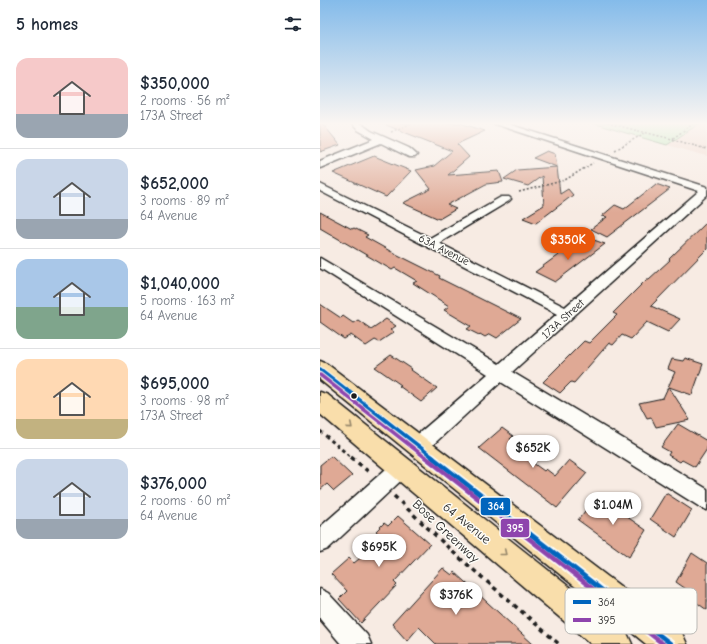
<!DOCTYPE html>
<html lang="en">
<head>
<meta charset="utf-8">
<style>
	body { margin:0; font-family:"Comic Neue",sans-serif; background:#f6f6f7; color:#1f2937; height:100vh; display:flex; flex-direction:column; font-size:15px; white-space:nowrap }
	* { box-sizing:border-box; margin:0 }
	p { font-size:13px; color:#747a83 }
	.icon { flex:none; width:22px; height:22px; fill:none; stroke:currentColor; stroke-width:2; stroke-linecap:round; stroke-linejoin:round }
	.map { position:relative; flex:1; overflow:hidden }
	.details { display:flex; flex-direction:column; background:#fff; width:320px }
	.details>* { flex:none }
	.price { position:absolute; translate:-50% -34px; padding:0 9px; border-radius:14px; background:#fff; color:#222; font-size:13px; line-height:26px; filter:drop-shadow(0 1px 2px #0008) }
	.price::after { content:''; position:absolute; left:50%; top:24px; width:12px; height:9px; margin-left:-6px; background:inherit; clip-path:polygon(0 0,100% 0,50% 100%) }
	.price.active { background:#ea580c; color:#fff }
	ul { padding:0; list-style:none }
	li { display:flex; align-items:center; gap:12px; height:100px; padding:0 16px }
	li+li { border-top:1px solid #e0e1e3 }
	li span { display:grid; place-items:center; flex:none; width:112px; height:80px; border-radius:12px; color:#555 }
	li>.icon { margin-inline-start:auto }
	span .icon { width:48px; height:48px; fill:#fffc; stroke-width:1 }
	li b { font-size:17px }
	h2 { display:flex; justify-content:space-between; align-items:center; height:48px; padding:0 16px; font-size:17px }
	main { display:flex; flex:1; min-height:0 }
	.map>svg:first-child { display:block }
</style>
</head>
<body>
<main>
<section class="details">
<h2>5 homes<svg class="icon" aria-label="filters" viewBox="0 0 24 24"><path d="M4 7h16M4 17h16"/><circle cx="9" cy="7" r="2"/><circle cx="15" cy="17" r="2"/></svg></h2>
<ul>
<li><span style="background:linear-gradient(#f6c9c9 70%,#9aa5b1 0)"><svg class="icon" aria-label="home" viewBox="0 0 24 24"><path d="M3 11l9-7 9 7M6 9v11h12V9"/></svg></span><div><b>$350,000</b><p>2 rooms · 56 m²</p><p>173A Street</p></div></li>
<li><span style="background:linear-gradient(#c9d6e8 75%,#9aa5b1 0)"><svg class="icon" aria-label="home" viewBox="0 0 24 24"><path d="M3 11l9-7 9 7M6 9v11h12V9"/></svg></span><div><b>$652,000</b><p>3 rooms · 89 m²</p><p>64 Avenue</p></div></li>
<li><span style="background:linear-gradient(#a9c7e8 60%,#7fa58c 0)"><svg class="icon" aria-label="home" viewBox="0 0 24 24"><path d="M3 11l9-7 9 7M6 9v11h12V9"/></svg></span><div><b>$1,040,000</b><p>5 rooms · 163 m²</p><p>64 Avenue</p></div></li>
<li><span style="background:linear-gradient(#ffd9b3 75%,#c2b280 0)"><svg class="icon" aria-label="home" viewBox="0 0 24 24"><path d="M3 11l9-7 9 7M6 9v11h12V9"/></svg></span><div><b>$695,000</b><p>3 rooms · 98 m²</p><p>173A Street</p></div></li>
<li><span style="background:linear-gradient(#c9d6e8 75%,#9aa5b1 0)"><svg class="icon" aria-label="home" viewBox="0 0 24 24"><path d="M3 11l9-7 9 7M6 9v11h12V9"/></svg></span><div><b>$376,000</b><p>2 rooms · 60 m²</p><p>64 Avenue</p></div></li>
</ul>
</section>
<div class="map">
<svg width="387" height="644" viewBox="0 0 387 644">
	<rect width="100%" height="100%" fill="#f7ebe3"/>
	<filter id="ink" filterUnits="userSpaceOnUse"><feTurbulence type="fractalNoise" baseFrequency=".025" numOctaves="2"/><feDisplacementMap in="SourceGraphic" scale="8" xChannelSelector="R" yChannelSelector="G"/><feConvolveMatrix kernelMatrix="1 2 1 2 8 2 1 2 1" color-interpolation-filters="sRGB"/></filter>
	<g filter="url(#ink)">
		<path fill="#f0d7cc" d="M380 123H387V156L347 145Z"/>
		<path fill="#ace8ad" stroke="#648264" d="M272 123H380L347 145Z"/>
		<g fill="#dfa995" stroke="#1c1c1c">
			<path d="M0 123H2L20 145 0 152Z"/>
			<path d="M61 123H140L165 131 137 144 149 157 128 175 179 171 183 182 166 184 127 205 136 209 119 219 83 203 111 189 96 170 114 166 132 151Z"/>
			<path d="M227 151 235 154 237 167 213 158Z"/>
			<path d="M54 156 91 171 66 197 13 173Z"/>
			<path d="M237 167 240 194 248 189 253 195 216 223 203 218 224 205 222 176 208 186 184 179 197 170Z"/>
			<path d="M336 184 350 189 287 237 271 229 287 217 282 216 295 205 304 209Z"/>
			<path d="M0 212 32 229 34 228 48 235 45 237 70 251 120 276 119 278 201 319 177 338 170 334 165 337 160 334 159 335 147 329 151 326 124 310 129 306 93 283 97 281 75 268 72 270 0 228Z"/>
			<path d="M387 222V249L331 306 360 319 348 332 327 322 311 339 302 335 293 345 289 343 254 383 251 382 240 393 223 382 264 341 269 343 297 315 293 313 327 279H329L350 260 349 259Z"/>
			<path d="M271 239 285 244 235 282 215 272 249 247 256 250Z"/>
			<path d="M0 304 21 318 23 316 33 323 38 320 51 329 66 319 76 326 70 330 74 332 59 342 55 340 46 346 31 335 24 339 0 322Z"/>
			<path d="M71 355 92 369 91 370 117 388 101 402 79 386 81 385 55 367Z"/>
			<path d="M365 358 383 364 372 395 349 387 370 420 336 427 331 417 327 418 319 403 343 398 355 372 348 369 352 359 363 361Z"/>
			<path d="M358 424 387 441V449L375 467 362 460 360 462 348 455 350 452 341 447Z"/>
			<path d="M182 428 193 436 190 439 206 451 202 455 224 471 226 469 235 476 249 460 267 473 237 508 159 448Z"/>
			<path d="M11 456 32 476 14 491 7 484 0 490V465Z"/>
			<path d="M346 493 372 510 356 537 330 519Z"/>
			<path d="M277 496 326 530 309 557 258 520Z"/>
			<path d="M78 516 110 544 74 582 77 585 41 623 19 599 27 591 11 574 29 558 34 563 44 555 62 537 56 531 64 523 68 526Z"/>
			<path d="M372 553 387 563V610L363 593 366 589 356 582Z"/>
			<path d="M123 568 132 575 134 572 213 644H116L99 627 87 641 72 624Z"/>
		</g>
		<g fill="none" stroke-linecap="round" stroke-linejoin="round">
			<defs>
				<g id="minor">
					<path d="M31 123H40L51 131 89 148 97 155 95 157H89L61 143 0 168V161L54 139 38 130Z"/>
					<path d="M172 123H185L387 187V195L192 372 387 489V510L380 507 181 382 105 452 98 454 91 452 89 446 91 440 168 374 0 268V258L179 364 237 314 0 191V184L110 238 181 197H189L191 199 189 201 119 243 245 307 379 191Z"/>
					<path d="M81 459 88 462 91 468 88 474 8 549 0 552V527L74 462Z"/>
					<path d="M0 589 8 593 47 635 51 644H21L0 619Z"/>
				</g>
				<g id="major">
					<path d="M0 361 7 364 362 633 367 644H326L0 380Z"/>
					<path d="M0 392 8 395 307 633 312 644H271L0 414Z"/>
				</g>
			</defs>
			<use href="#minor" stroke="#1c1c1c" stroke-width="3"/>
			<use href="#major" stroke="#1c1c1c" stroke-width="3"/>
			<g stroke="#1c1c1c" stroke-width="1.5" stroke-dasharray="2 2" stroke-linecap="butt">
				<path d="M287 123 352 139"/>
				<path d="M374 123 352 139 386 149"/>
				<path d="M71 132 92 123"/>
				<path d="M295 150 325 133"/>
				<path d="M199 192 245 180 273 163"/>
			</g>
			<path stroke="#1c1c1c" stroke-width="3" stroke-dasharray="3.5 3.5" stroke-linecap="butt" d="M0 431 32 458"/>
			<g stroke="#1c1c1c" stroke-width="3.5" stroke-dasharray="4.5 4.5" stroke-linecap="butt">
				<path d="M31 457 50 473"/>
				<path d="M74 496 134 553 239 644"/>
			</g>
			<use href="#minor" fill="#fdfcf7" fill-rule="evenodd"/>
			<use href="#major" fill="#f9deab" fill-rule="evenodd"/>
			<defs>
				<path id="bus-1-far1" d="M0 369 114 458"/>
				<path id="bus-1" d="M112 457 351 644"/>
				<path id="bus-2-far1" d="M0 375 106 458"/>
				<path id="bus-2" d="M105 457 343 644"/>
			</defs>
			<use href="#bus-1-far1" stroke="#fdfcf7" stroke-width="6"/>
			<use href="#bus-1" stroke="#fdfcf7" stroke-width="8"/>
			<use href="#bus-2-far1" stroke="#fdfcf7" stroke-width="6"/>
			<use href="#bus-2" stroke="#fdfcf7" stroke-width="8"/>
			<use href="#bus-1-far1" stroke="#0065bd" stroke-width="3.5"/>
			<use href="#bus-1" stroke="#0065bd" stroke-width="4.5"/>
			<use href="#bus-2-far1" stroke="#8e44ad" stroke-width="3.5"/>
			<use href="#bus-2" stroke="#8e44ad" stroke-width="4.5"/>
		</g>
		<defs><path id="oneway-chevron" d="M-2-3.5L2.5 0L-2 3.5" fill="none" stroke-width="1.6" stroke-linecap="round" stroke-linejoin="round"/></defs>
		<g stroke="#96876b">
			<use href="#oneway-chevron" transform="translate(30 426) rotate(40)"/>
			<use href="#oneway-chevron" transform="translate(184 553) rotate(39)"/>
		</g>
	</g>
	<linearGradient id="sky" x2="0" y2="1"><stop stop-color="#84bbea"/><stop offset="0.58" stop-color="#fbf6f2"/><stop offset="1" stop-color="#fbf6f2" stop-opacity="0"/></linearGradient>
	<rect width="387" height="213" fill="url(#sky)"/>
	<circle fill="#1c1c1c" stroke="#fdfcf7" stroke-width="1.5" cx="34" cy="396" r="3.5"/>
	<g text-anchor="middle" dominant-baseline="central" stroke-width="3" stroke-linejoin="round" paint-order="stroke">
		<g font-size="11" fill="#1c1c1c" stroke="#fdfcf7">
			<text transform="translate(124 250) rotate(27)">63A Avenue</text>
			<text transform="translate(243 319) rotate(-42)">173A Street</text>
		</g>
		<g font-size="13" fill="#1c1c1c" stroke="#fdfcf7">
			<text transform="translate(147 523) rotate(39)">64 Avenue</text>
			<text transform="translate(126 531) rotate(43)">Bose Greenway</text>
		</g>
	</g>
	<rect x="245" y="588" width="132" height="46" rx="6" fill="#fdfcf7" stroke="#bab9b5" stroke-width="1"/>
	<rect x="253" y="600" width="18" height="4" fill="#0065bd"/>
	<rect x="253" y="618" width="18" height="4" fill="#8e44ad"/>
	<g font-size="11" fill="#1c1c1c">
		<text x="278" y="606">364</text>
		<text x="278" y="624">395</text>
	</g>
	<g stroke="#fdfcf7" stroke-width="1.5">
		<rect x="160" y="497" width="31" height="19" rx="4" fill="#0065bd"/>
		<rect x="180" y="518" width="30" height="20" rx="4" fill="#8e44ad"/>
	</g>
	<g font-size="11" text-anchor="middle" font-weight="bold" fill="#fff">
		<text x="176" y="510">364</text>
		<text x="195" y="532">395</text>
	</g>
</svg>
<b class="price active" style="left:248px;top:261px">$350K</b>
<b class="price" style="left:213px;top:469px">$652K</b>
<b class="price" style="left:293px;top:526px">$1.04M</b>
<b class="price" style="left:59px;top:568px">$695K</b>
<b class="price" style="left:136px;top:616px">$376K</b>
</div>
</main>
</body>
</html>
